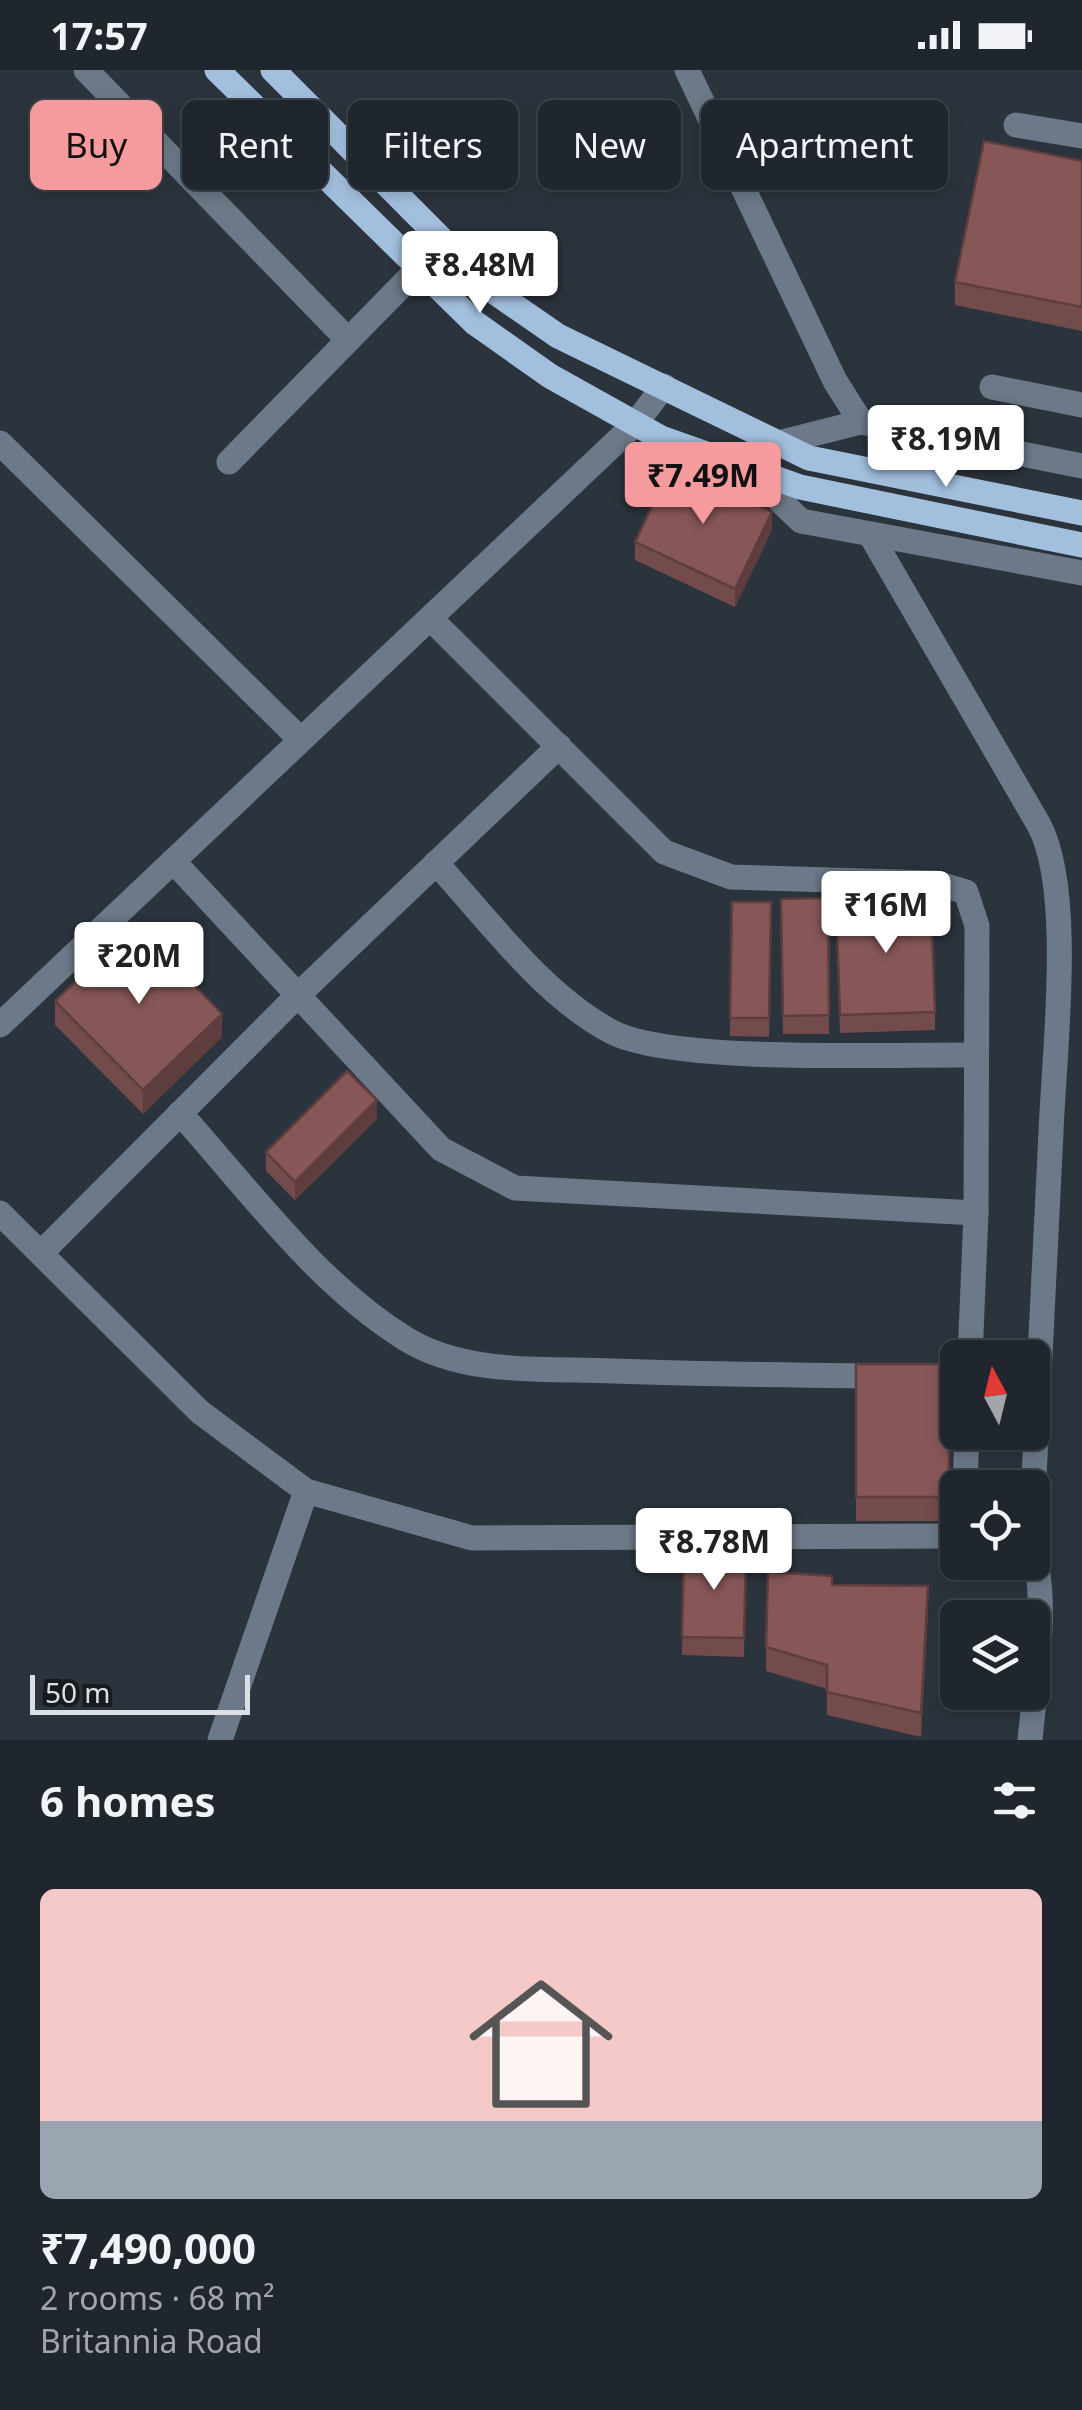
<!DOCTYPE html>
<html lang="en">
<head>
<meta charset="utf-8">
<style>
	body { margin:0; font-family:"Noto Sans",sans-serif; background:#2d3239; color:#f1f3f6; height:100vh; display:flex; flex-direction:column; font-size:38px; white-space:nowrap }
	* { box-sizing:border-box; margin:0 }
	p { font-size:32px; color:#a2a5aa }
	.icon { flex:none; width:55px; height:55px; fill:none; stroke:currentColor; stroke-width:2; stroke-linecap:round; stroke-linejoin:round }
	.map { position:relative; height:1670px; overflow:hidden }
	.sheet { display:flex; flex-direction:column; background:#20262d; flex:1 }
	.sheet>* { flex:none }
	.hud { position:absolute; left:30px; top:30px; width:1022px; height:90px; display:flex; gap:20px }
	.needle { width:65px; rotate:353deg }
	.controls { position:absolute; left:940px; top:1270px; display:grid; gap:20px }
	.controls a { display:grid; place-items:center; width:110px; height:110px; border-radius:15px; background:#20262d; box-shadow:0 5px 15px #0003,0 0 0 2px #3d4349; font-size:50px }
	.scale { position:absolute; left:30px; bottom:25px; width:220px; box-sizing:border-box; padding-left:10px; border:5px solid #dbe0e6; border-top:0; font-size:28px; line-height:35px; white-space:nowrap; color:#dbe0e6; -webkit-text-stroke:8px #171a1f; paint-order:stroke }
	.price { position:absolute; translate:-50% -85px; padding:0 22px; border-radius:10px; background:#fff; color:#222; font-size:32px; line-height:65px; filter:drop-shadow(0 2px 5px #0008) }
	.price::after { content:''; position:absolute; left:50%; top:60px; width:30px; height:22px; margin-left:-15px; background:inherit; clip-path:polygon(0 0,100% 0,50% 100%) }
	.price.current { background:#f59b9d; color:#111 }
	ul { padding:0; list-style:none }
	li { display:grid; align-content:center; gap:20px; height:530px; padding:0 40px }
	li+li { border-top:2px solid #3d4349 }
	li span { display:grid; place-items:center; height:310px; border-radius:15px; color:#555 }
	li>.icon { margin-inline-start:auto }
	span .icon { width:180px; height:180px; fill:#fffc; stroke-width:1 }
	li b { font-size:42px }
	h2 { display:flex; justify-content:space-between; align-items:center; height:120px; padding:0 40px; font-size:42px }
	.tag { padding:0 35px; border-radius:15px; background:#20262d; box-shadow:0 5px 15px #0003,0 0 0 2px #3d4349; font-size:35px; line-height:90px }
	.tag.current { background:#f59b9d; color:#111 }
	.status { display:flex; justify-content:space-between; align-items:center; height:70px; padding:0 50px; background:#20262d; direction:ltr }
	.status svg { height:28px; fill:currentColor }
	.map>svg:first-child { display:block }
</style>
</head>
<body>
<div class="status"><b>17:57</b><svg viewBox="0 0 49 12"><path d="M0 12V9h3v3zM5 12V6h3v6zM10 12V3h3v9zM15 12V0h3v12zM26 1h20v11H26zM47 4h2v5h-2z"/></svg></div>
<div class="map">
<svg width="1082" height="1670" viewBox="0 0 1082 1670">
	<rect width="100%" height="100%" fill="#2b333c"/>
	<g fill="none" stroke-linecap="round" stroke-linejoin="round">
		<g stroke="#6b7988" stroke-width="25">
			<path d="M86 0 348 270"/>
			<path d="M687 0 835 311 861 352 774 374"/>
			<path d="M1016 55 1082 66"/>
			<path d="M992 317 1082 335"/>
			<path d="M861 352 1082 396"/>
			<path d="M0 373 301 670"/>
			<path d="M229 392 419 198"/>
			<path d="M745 397 801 451 1082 503"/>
			<path d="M870 464 1039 755C1074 821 1054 983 1051 1062 1045 1191 1039 1320 1032 1449"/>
			<path d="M430 548 664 782 731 807 936 813 966 822 977 856 976 1143 970 1288"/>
			<path d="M173 791 441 1079 515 1118 976 1143"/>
			<path d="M436 793C489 850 542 925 612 962 674 994 896 984 976 985"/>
			<path d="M0 955 636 353 664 316"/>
			<path d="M180 1043C249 1120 317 1214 406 1269 466 1306 547 1298 614 1301 729 1305 843 1306 958 1307"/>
			<path d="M0 1143 200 1342 306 1421 472 1468 958 1466"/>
			<path d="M41 1183 298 925 559 676"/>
			<path d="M965 1418 967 1362"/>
			<path d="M220 1670 306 1421"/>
			<path d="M1030 1670C1034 1625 1050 1521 1032 1483"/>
		</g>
		<g stroke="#a3bfde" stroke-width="25">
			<path d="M217 0 475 253 550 306 661 368 800 417 1082 475"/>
			<path d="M273 0 493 221 558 266 809 388 1082 443"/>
		</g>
	</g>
	<g fill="#744b4c">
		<path d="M1082 91V261L955 235V212Z"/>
		<path d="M772 460 735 537 635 490V472Z"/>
		<path d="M828 828 829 964H783L781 829Z"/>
		<path d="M732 832H771L769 967 730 966Z"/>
		<path d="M836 849 935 942V960L840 963Z"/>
		<path d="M55 931 222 967 143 1044 55 955Z"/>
		<path d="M377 1049 295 1130 266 1101V1082Z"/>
		<rect x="856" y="1294" width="93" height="157"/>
		<path d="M684 1478 746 1480 744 1587 682 1585Z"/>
		<path d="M832 1515 928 1540 921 1667 827 1645V1619L766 1601V1577Z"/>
	</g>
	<g fill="#5e3d3e">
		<path d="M772 442V460L735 537V519Z"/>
		<path d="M222 944V967L143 1044V1020Z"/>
		<path d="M377 1030V1049L295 1130V1112Z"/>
		<path d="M928 1516V1540L921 1667V1643Z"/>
	</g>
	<g fill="#875758" stroke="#5e3d3e" stroke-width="2.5">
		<path d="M984 71 1082 91V237L955 212Z"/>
		<path d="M671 395 772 442 735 519 635 472Z"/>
		<path d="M828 828 829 945 783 946 781 829Z"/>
		<path d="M931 828 935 942 840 945 836 831Z"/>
		<path d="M732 832H771L769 948H730Z"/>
		<path d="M135 854 222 944 143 1020 55 931Z"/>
		<path d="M347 1001 377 1030 295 1112 266 1082Z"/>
		<rect x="856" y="1294" width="93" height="133"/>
		<path d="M684 1478 746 1480 744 1568 682 1567Z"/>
		<path d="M768 1502 832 1506V1515L928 1516 921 1643 827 1622V1595L766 1577Z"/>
	</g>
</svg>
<div class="controls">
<a><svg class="needle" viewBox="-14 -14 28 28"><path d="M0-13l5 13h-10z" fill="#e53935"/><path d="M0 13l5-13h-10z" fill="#a2a5aa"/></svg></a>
<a><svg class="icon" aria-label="locate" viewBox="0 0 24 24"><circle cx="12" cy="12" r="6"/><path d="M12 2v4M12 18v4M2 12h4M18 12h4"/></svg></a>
<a><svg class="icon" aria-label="layers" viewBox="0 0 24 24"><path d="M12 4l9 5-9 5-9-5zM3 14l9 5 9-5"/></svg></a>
</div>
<div class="scale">50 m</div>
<b class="price" style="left:480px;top:246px">₹8.48M</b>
<b class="price" style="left:946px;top:420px">₹8.19M</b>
<b class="price current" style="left:703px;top:457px">₹7.49M</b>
<b class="price" style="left:886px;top:886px">₹16M</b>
<b class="price" style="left:139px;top:937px">₹20M</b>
<b class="price" style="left:714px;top:1523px">₹8.78M</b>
<div class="hud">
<a class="tag current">Buy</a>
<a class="tag">Rent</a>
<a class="tag">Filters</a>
<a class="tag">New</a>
<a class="tag">Apartment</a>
</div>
</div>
<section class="sheet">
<h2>6 homes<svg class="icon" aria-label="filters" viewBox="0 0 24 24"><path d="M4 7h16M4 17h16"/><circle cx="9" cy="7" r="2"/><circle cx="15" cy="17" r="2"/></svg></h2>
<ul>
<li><span style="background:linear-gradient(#f6c9c9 75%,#9aa5b1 0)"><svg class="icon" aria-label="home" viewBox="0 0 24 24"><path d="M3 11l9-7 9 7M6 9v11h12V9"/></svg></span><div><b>₹7,490,000</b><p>2 rooms · 68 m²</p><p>Britannia Road</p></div></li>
</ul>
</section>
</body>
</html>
